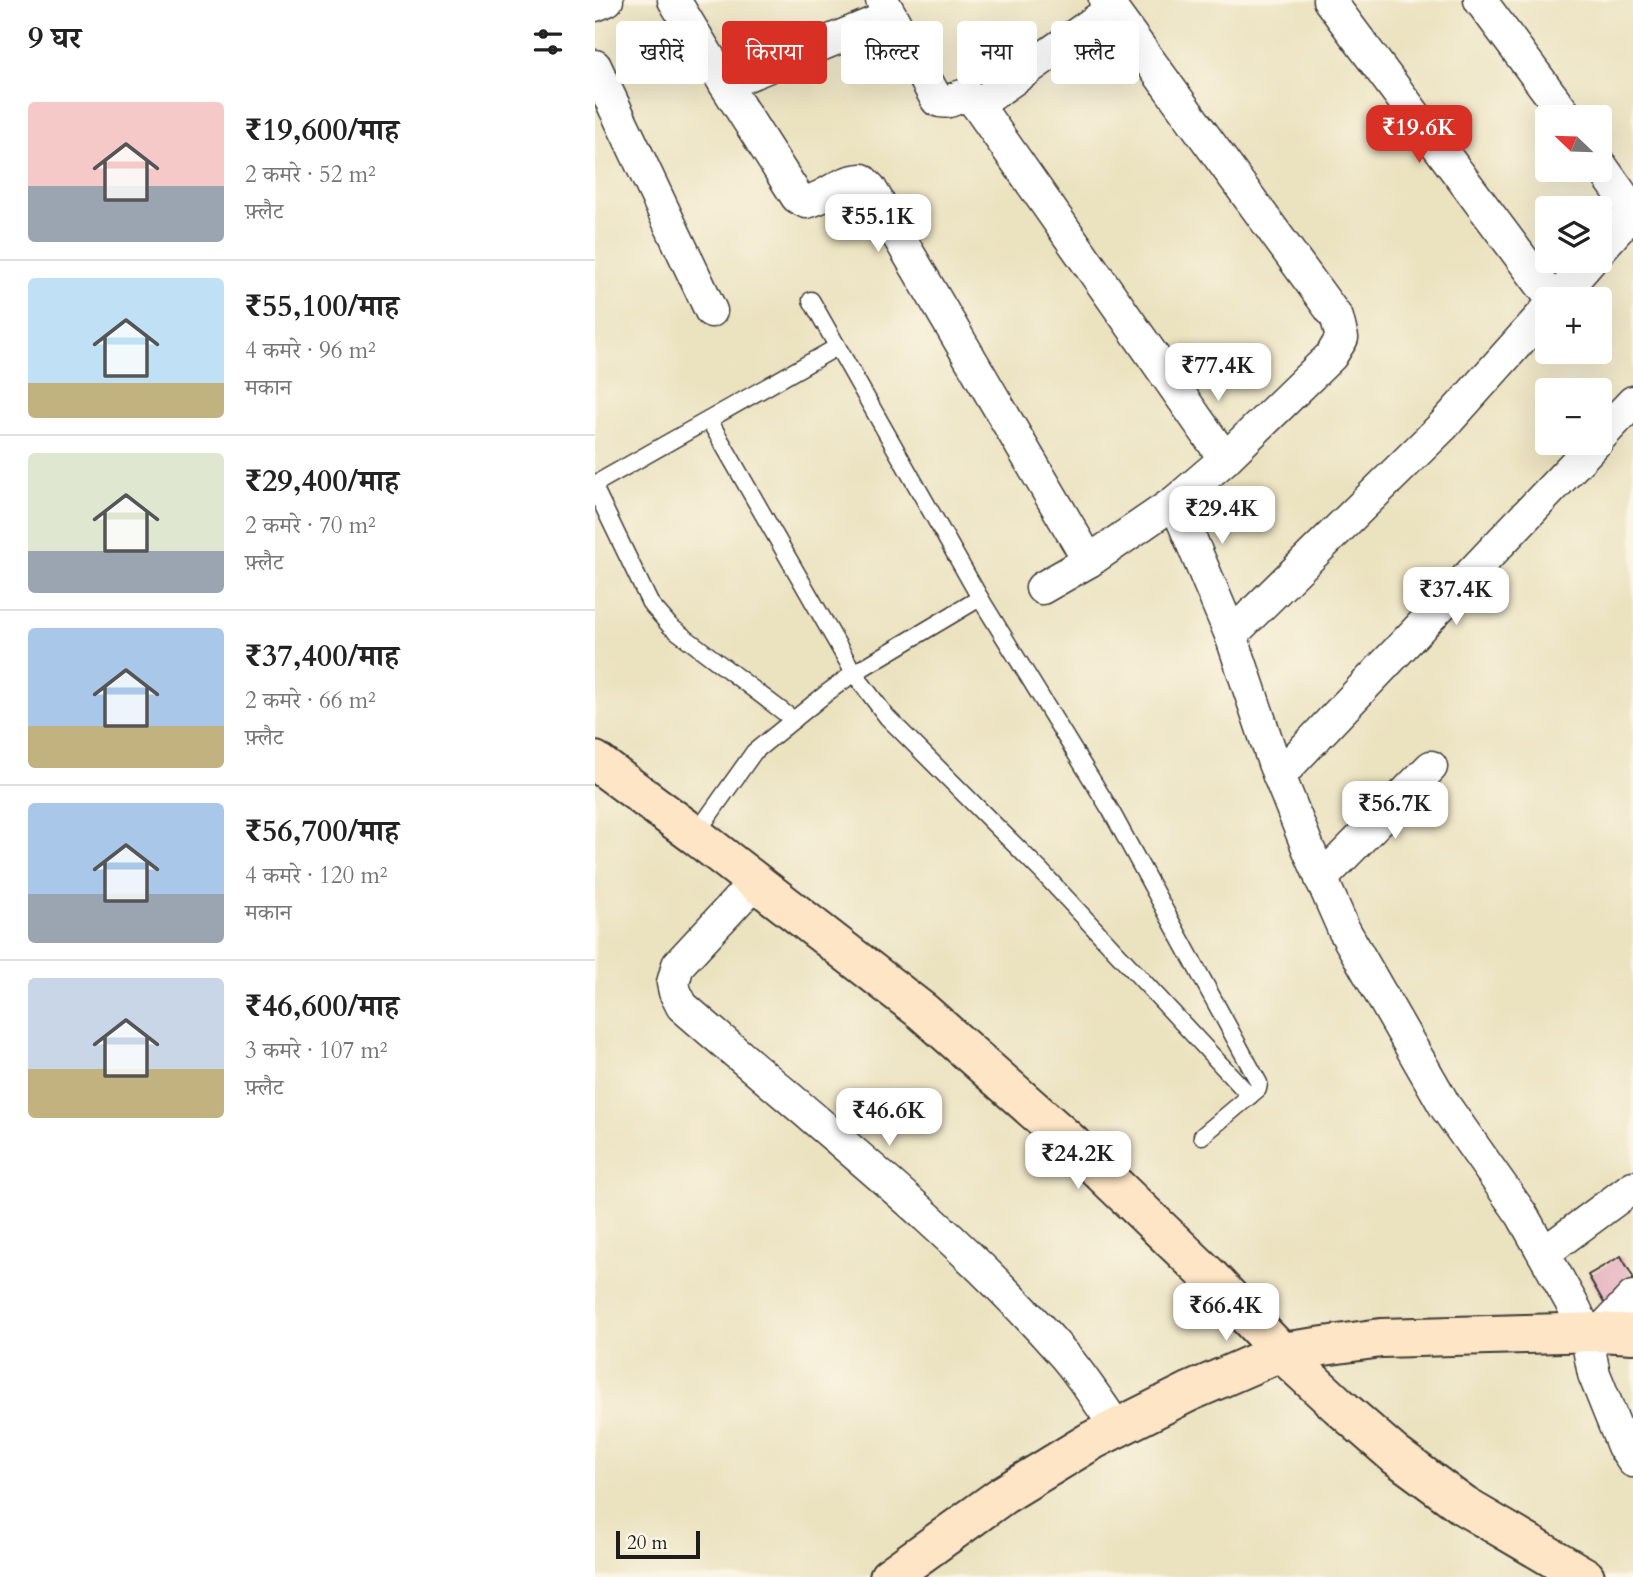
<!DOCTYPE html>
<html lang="hi">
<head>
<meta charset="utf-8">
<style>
	body { margin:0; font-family:Cardo,"Noto Serif Devanagari",serif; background:#f6f6f6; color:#222; height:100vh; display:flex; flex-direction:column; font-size:26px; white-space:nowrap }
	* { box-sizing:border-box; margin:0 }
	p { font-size:23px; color:#767676 }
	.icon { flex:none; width:38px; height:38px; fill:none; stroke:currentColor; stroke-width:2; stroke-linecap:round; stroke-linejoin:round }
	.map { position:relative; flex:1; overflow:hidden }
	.details { display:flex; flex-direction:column; background:#fff; width:595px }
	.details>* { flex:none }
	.hud { position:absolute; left:21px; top:21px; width:665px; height:63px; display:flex; gap:14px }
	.needle { width:46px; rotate:293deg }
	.buttons { position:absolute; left:940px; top:105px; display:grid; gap:14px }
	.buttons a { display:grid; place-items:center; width:77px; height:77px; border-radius:7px; background:#fff; box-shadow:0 7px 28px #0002; font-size:35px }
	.scale { position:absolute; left:21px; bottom:18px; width:84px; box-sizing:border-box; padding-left:7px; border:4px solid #1c1c1c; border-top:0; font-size:19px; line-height:24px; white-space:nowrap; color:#1c1c1c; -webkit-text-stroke:5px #fcf5e5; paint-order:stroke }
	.price { position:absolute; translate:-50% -60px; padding:0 16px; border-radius:14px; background:#fff; color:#222; font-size:23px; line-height:46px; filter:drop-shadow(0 2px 4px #0008) }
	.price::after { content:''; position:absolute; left:50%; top:42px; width:21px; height:16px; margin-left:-10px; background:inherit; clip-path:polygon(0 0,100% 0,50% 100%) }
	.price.selected { background:#d93025; color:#fff }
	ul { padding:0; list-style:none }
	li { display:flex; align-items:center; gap:21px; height:175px; padding:0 28px }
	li+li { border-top:2px solid #e0e0e0 }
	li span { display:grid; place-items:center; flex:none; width:196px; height:140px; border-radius:7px; color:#555 }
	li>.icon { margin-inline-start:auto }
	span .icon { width:84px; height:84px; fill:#fffc; stroke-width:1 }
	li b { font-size:30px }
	h2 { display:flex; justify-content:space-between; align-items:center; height:84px; padding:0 28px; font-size:30px }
	.tag { padding:0 24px; border-radius:7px; background:#fff; box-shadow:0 7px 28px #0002; font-size:24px; line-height:63px }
	.tag.selected { background:#d93025; color:#fff }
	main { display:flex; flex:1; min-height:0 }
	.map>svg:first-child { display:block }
</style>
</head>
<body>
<main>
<section class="details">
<h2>9 घर<svg class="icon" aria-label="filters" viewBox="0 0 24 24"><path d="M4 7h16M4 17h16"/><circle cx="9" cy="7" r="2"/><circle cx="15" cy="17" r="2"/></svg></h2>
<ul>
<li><span style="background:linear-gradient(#f6c9c9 60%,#9aa5b1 0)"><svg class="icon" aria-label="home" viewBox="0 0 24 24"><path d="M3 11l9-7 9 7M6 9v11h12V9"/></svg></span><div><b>₹19,600/माह</b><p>2 कमरे · 52 m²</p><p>फ़्लैट</p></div></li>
<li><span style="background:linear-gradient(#bfe0f5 75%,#c2b280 0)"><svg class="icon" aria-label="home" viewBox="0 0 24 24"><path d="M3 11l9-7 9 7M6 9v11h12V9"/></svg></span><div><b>₹55,100/माह</b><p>4 कमरे · 96 m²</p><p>मकान</p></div></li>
<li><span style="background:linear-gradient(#dfe7d0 70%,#9aa5b1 0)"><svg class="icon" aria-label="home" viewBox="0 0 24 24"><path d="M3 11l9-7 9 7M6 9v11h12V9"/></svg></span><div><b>₹29,400/माह</b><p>2 कमरे · 70 m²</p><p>फ़्लैट</p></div></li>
<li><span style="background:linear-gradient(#a9c7e8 70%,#c2b280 0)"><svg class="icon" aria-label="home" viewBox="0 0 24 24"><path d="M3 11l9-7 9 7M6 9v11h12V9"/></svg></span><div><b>₹37,400/माह</b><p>2 कमरे · 66 m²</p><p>फ़्लैट</p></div></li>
<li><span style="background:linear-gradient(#a9c7e8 65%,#9aa5b1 0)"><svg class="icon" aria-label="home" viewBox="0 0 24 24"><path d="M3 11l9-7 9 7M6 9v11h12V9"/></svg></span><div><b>₹56,700/माह</b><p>4 कमरे · 120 m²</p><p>मकान</p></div></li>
<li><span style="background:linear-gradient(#c9d6e8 65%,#c2b280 0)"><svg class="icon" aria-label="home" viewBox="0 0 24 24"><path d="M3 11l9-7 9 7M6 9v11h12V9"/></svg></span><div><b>₹46,600/माह</b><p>3 कमरे · 107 m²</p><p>फ़्लैट</p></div></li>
</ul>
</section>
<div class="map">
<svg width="1038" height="1577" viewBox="0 0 1038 1577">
	<rect width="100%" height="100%" fill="#fcf5e5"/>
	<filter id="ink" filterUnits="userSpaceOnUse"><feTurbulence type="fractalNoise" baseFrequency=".0143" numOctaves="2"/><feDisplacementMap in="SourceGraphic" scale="14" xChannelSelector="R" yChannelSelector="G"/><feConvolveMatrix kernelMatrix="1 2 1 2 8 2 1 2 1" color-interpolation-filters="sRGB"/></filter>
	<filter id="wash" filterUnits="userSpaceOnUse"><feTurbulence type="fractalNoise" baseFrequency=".00686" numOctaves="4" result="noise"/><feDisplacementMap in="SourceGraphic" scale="28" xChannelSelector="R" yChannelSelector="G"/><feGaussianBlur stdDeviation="1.57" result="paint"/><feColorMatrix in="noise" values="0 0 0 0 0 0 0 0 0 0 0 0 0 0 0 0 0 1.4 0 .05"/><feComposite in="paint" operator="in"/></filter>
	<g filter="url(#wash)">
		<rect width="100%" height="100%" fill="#ebe2c0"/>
		<g id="blocks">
			<path fill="#e5aebf" d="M1026 1256 1038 1277V1286L1009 1303 993 1275Z"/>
		</g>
	</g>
	<g filter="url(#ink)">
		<use href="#blocks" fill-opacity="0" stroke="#3b3a35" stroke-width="2"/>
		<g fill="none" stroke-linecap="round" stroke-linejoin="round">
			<defs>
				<g id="lane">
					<path d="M216 300 385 598 516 811 664 1083 663 1089 607 1136"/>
					<path d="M114 420 259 673 292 717 446 871 655 1096"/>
					<path d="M0 484 242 347"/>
					<path d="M0 489 55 603 75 626 199 720"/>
					<path d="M100 835 159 752 233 692 259 673 385 598"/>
				</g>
				<g id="street">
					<path d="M79 0 130 84 202 197 211 202C232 198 244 181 267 180L275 188 494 561"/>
					<path d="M287 0 342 100C353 105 360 97 371 95L378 99 630 459 736 356 747 338 742 318 510 0"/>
					<path d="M734 0 957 299"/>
					<path d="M885 0 972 117"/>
					<path d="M0 5 12 0"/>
					<path d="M0 66 116 311"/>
					<path d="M130 84 296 16"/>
					<path d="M382 105 516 10"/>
					<path d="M1004 163 1038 211"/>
					<path d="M1004 250 1038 212"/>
					<path d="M962 299 995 261"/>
					<path d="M952 310 849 425 636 635 679 763 713 848 749 930 850 1106 927 1215 980 1309 991 1333 999 1374 1028 1446 1038 1461"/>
					<path d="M1004 438 1038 402"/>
					<path d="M630 459 580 502 636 635"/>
					<path d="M447 588 494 561 580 502"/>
					<path d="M684 776 1000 443"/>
					<path d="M726 879 836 767"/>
					<path d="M160 882 83 965 78 983 80 992 87 1006C217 1120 355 1225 469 1355 488 1377 505 1404 522 1428"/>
					<path d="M949 1253 1038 1187"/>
					<path d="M1005 1332 1038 1297"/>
				</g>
				<g id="secondary">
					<path d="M0 761 100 835 327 1011 477 1144 614 1276 686 1352 744 1406 800 1455 869 1506 990 1577"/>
					<path d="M294 1577 408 1495 498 1440 594 1392 686 1352 786 1338 1005 1332 1038 1334"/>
				</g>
			</defs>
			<use href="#lane" stroke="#3b3a35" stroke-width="19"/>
			<use href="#street" stroke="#3b3a35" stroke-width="35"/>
			<use href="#secondary" stroke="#3b3a35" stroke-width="42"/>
			<use href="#lane" stroke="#fff" stroke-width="16"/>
			<use href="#street" stroke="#fff" stroke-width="32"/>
			<use href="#secondary" stroke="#fde5c5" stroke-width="38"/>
		</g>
	</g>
</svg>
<div class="buttons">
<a><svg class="needle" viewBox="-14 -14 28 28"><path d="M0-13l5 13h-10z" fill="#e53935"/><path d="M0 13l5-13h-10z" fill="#767676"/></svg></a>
<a><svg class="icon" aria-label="layers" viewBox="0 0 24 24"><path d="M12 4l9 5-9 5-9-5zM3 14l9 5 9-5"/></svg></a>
<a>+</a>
<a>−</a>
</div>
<div class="scale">20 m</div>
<b class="price selected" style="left:824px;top:165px">₹19.6K</b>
<b class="price" style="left:283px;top:254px">₹55.1K</b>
<b class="price" style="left:623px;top:403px">₹77.4K</b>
<b class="price" style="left:627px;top:546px">₹29.4K</b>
<b class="price" style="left:861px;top:627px">₹37.4K</b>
<b class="price" style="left:800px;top:841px">₹56.7K</b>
<b class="price" style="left:294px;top:1148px">₹46.6K</b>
<b class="price" style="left:483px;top:1191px">₹24.2K</b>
<b class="price" style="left:631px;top:1343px">₹66.4K</b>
<div class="hud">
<a class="tag">खरीदें</a>
<a class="tag selected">किराया</a>
<a class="tag">फ़िल्टर</a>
<a class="tag">नया</a>
<a class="tag">फ़्लैट</a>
</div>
</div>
</main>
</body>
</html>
